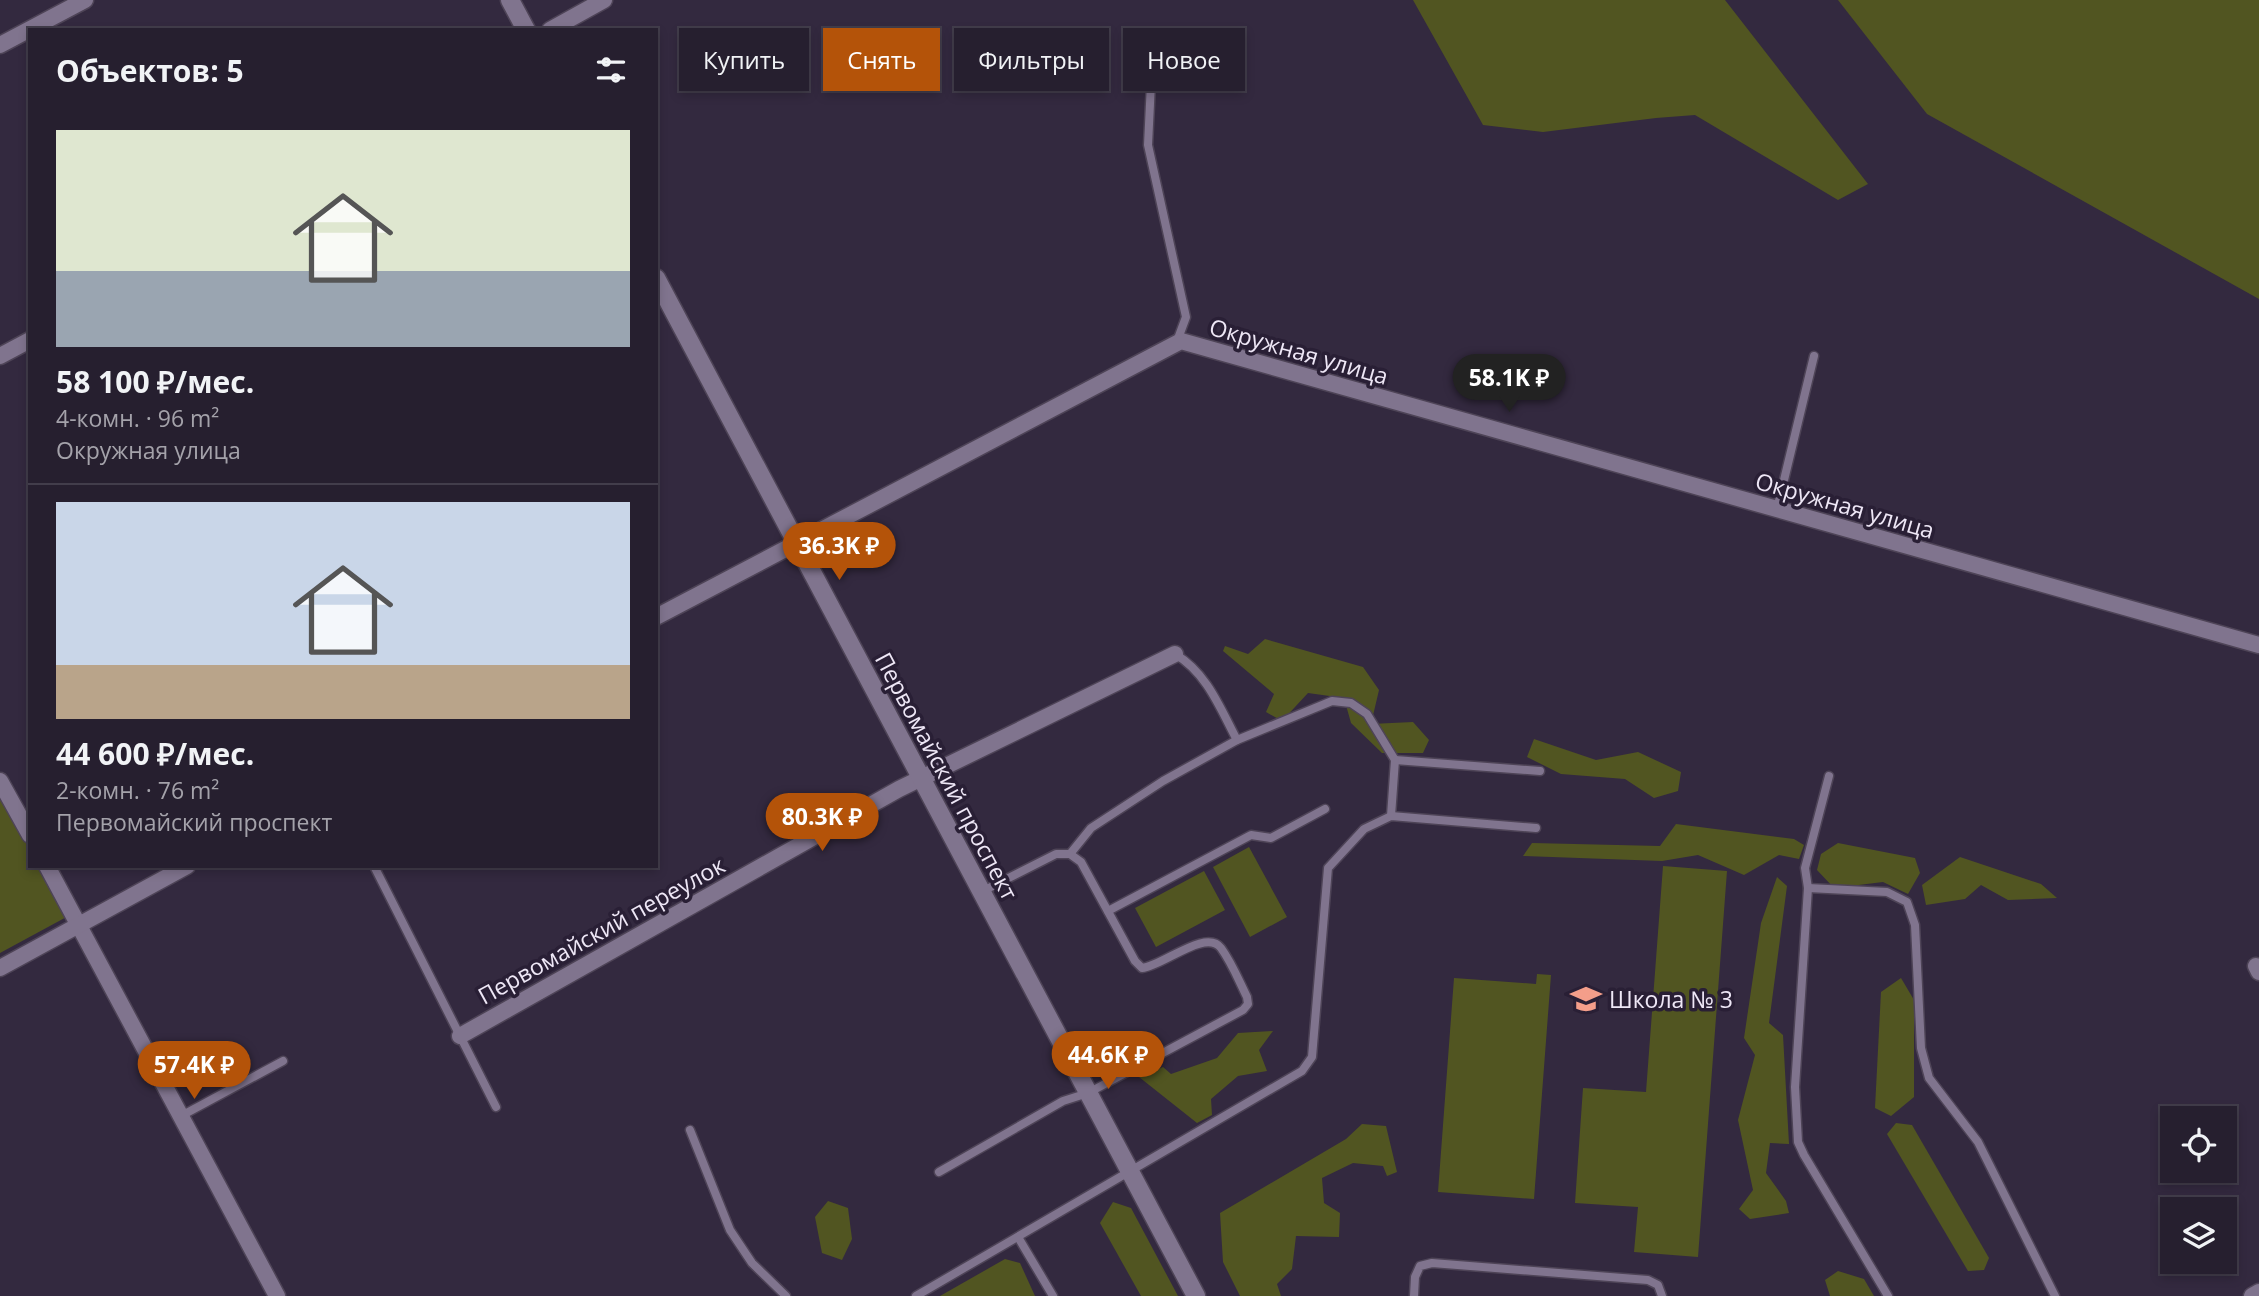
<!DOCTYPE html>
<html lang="ru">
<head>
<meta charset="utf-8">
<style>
	body { margin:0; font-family:"Open Sans",sans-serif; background:#2e2737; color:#f1f3f6; height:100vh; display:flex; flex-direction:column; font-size:26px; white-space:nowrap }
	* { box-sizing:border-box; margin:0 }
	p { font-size:23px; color:#a4a2aa }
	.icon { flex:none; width:38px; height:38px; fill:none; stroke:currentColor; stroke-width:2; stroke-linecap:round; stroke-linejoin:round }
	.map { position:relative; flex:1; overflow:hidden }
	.sheet { position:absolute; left:28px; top:28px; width:630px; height:840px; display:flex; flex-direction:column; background:#261f2f; border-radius:0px; box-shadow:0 4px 10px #0003,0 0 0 2px #423d4b }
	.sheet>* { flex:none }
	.banner { position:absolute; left:679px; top:28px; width:665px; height:63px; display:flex; gap:14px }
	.buttons { position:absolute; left:2160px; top:1106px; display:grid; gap:14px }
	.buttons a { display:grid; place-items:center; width:77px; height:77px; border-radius:0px; background:#261f2f; box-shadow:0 4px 10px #0003,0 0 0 2px #423d4b; font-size:35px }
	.price { position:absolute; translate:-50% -60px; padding:0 16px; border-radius:24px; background:#b45309; color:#fff; font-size:23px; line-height:46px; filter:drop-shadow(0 2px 4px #0008) }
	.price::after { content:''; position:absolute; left:50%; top:42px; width:21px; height:16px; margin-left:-10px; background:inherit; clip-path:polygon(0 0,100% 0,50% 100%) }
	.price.selected { background:#222; color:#fff }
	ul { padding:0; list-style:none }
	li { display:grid; align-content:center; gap:14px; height:371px; padding:0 28px }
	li+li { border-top:2px solid #423d4b }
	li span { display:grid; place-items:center; height:217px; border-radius:0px; color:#555 }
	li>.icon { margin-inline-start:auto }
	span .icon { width:126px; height:126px; fill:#fffc; stroke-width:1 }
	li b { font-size:30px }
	h2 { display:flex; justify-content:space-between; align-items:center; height:84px; padding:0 28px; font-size:30px }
	.pill { padding:0 24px; border-radius:0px; background:#261f2f; box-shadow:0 4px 10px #0003,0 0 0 2px #423d4b; font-size:24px; line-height:63px }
	.pill.selected { background:#b45309; color:#fff }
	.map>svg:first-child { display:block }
</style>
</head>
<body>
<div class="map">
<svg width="2259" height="1296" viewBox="0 0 2259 1296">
	<rect width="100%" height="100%" fill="#33293f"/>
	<g fill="#515521">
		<path d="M1413 0H1725L1868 184 1838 200 1695 115 1656 118 1543 132 1483 125Z"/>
		<path d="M1838 0H2259V299L1927 114Z"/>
		<path d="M1265 639 1363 667 1379 690 1371 724 1413 722 1429 740 1423 753H1382L1351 723 1344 698 1308 693 1282 721 1266 712 1274 694 1223 651 1225 646 1248 654Z"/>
		<path d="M1534 739 1596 760 1638 752 1681 772 1678 791 1654 798 1625 779 1561 774 1527 757Z"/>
		<path d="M0 775 30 832V866H48L72 914 0 953Z"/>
		<path d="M1676 824 1794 839 1804 845 1799 859 1779 855 1744 875 1698 855 1662 861 1523 856 1532 843 1660 846Z"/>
		<path d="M1838 843 1915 858 1920 873 1908 894 1883 882 1834 888 1817 870 1821 854Z"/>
		<path d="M1249 847 1287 917 1250 937 1213 867Z"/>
		<path d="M1960 857 2041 884 2057 898 2008 900 1981 885 1965 899 1926 905 1922 885Z"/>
		<path d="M1663 866 1727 871 1698 1257 1634 1252 1638 1207 1575 1203 1583 1088 1646 1092Z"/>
		<path d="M1204 871 1225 910 1156 947 1135 908Z"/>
		<path d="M1777 877 1787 886 1769 1023 1783 1035 1789 1144 1770 1143 1766 1173 1786 1201 1789 1213 1750 1219 1739 1209 1753 1190 1738 1120 1755 1055 1744 1038 1761 923Z"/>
		<path d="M1537 974 1551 975 1534 1199 1438 1192 1454 978 1536 984Z"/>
		<path d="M1901 978 1914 1000V1097L1891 1116 1875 1108 1881 992Z"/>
		<path d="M1273 1031 1259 1050 1267 1071 1238 1076 1211 1099 1212 1115 1197 1123 1139 1077 1163 1067 1171 1074 1217 1058 1238 1033Z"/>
		<path d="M1896 1123 1912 1125 1989 1258 1984 1270 1968 1271 1887 1134Z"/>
		<path d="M1362 1124 1386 1126 1397 1172 1387 1176 1383 1166 1353 1163 1322 1178 1324 1203 1340 1213 1339 1237 1296 1236 1292 1269 1277 1284 1281 1296H1240L1223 1262 1220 1213 1346 1139Z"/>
		<path d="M828 1201 848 1208 852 1239 842 1260 822 1253 815 1217Z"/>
		<path d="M1113 1202 1131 1208 1178 1296H1141L1100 1223Z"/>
		<path d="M1005 1259 1020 1263 1035 1296H940Z"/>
		<path d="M1838 1271 1864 1279 1874 1296H1830L1825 1280Z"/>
	</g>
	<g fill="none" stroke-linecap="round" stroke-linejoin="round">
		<defs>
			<g id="service">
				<path d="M1151 83 1148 145 1186 317 1176 344"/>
				<path d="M1777 509 1814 356"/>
				<path d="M1175 654C1207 673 1220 708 1237 740"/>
				<path d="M1395 760 1540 771"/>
				<path d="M1829 776 1805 868 1808 888 1795 1087 1798 1142 1804 1155 1888 1296"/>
				<path d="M1070 854 1091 828 1163 781 1237 740 1332 701 1351 703 1367 714 1395 760 1391 816"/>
				<path d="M374 866 496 1107"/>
				<path d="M1808 888 1887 892 1907 902 1915 925 1921 1048 1929 1078 1978 1142 2055 1296"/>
				<path d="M1108 911 1251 835 1271 838 1325 809"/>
				<path d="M181 1116 283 1061"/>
				<path d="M690 1130 730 1230 752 1263 786 1296"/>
				<path d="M939 1172 1063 1101 1088 1093 1243 1010 1248 1004 1247 997C1239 981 1232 963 1221 948 1206 928 1163 966 1142 968L1135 961 1081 862 1070 854H1056L981 892"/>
				<path d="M1018 1237 1053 1296"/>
				<path d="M916 1296 1302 1071 1312 1057 1328 868 1364 829 1391 816 1536 828"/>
				<path d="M1414 1296 1415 1277 1420 1266 1432 1263 1648 1280 1658 1285 1662 1296"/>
			</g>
			<g id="minor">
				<path d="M550 30 604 0"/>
				<path d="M0 45 85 0"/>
				<path d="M0 356 30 340"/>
				<path d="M656 617 1181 341 2259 645"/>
				<path d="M0 781 30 835"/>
				<path d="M47 866 277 1296"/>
				<path d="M2256 966 2259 972"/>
				<path d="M0 968 187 866"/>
				<path d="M460 1036 899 789 1175 654"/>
				<path d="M2252 1296 2259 1292"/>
			</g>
			<g id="tertiary">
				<path d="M510 0 526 30"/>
				<path d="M656 278 1196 1296"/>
			</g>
		</defs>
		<use href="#service" stroke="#4e4457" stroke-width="11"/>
		<use href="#minor" stroke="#4e4457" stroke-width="19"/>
		<use href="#tertiary" stroke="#4e4457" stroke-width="21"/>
		<use href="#service" stroke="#80748e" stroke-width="8"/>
		<use href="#minor" stroke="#80748e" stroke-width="16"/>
		<use href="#tertiary" stroke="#80748e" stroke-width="18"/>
	</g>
	<defs>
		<symbol id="school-bare" viewBox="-9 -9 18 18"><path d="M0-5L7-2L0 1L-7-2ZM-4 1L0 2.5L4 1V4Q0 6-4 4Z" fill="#f49e8a" stroke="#291f35" stroke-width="2.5" paint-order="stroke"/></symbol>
	</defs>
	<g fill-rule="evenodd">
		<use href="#school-bare" x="1564" y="977" width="44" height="44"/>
	</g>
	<g text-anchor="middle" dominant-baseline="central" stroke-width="7" stroke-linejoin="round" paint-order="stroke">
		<g font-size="23" fill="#eee7f6" stroke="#291f35">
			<text transform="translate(1299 351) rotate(16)">Окружная улица</text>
			<text transform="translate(1845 505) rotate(16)">Окружная улица</text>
			<text transform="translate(947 776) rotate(62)">Первомайский проспект</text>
			<text transform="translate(601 930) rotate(-29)">Первомайский переулок</text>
		</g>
		<g font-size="23" fill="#eee7f6" stroke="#291f35" text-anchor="start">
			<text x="1609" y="999">Школа № 3</text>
		</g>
	</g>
</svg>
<div class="buttons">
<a><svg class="icon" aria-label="locate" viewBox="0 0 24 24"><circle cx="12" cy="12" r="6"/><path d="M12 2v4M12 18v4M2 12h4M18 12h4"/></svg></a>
<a><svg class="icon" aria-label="layers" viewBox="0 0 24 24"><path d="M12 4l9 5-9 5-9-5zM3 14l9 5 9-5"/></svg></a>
</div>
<b class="price selected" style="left:1509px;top:414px">58.1K ₽</b>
<b class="price" style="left:839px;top:582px">36.3K ₽</b>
<b class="price" style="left:822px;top:853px">80.3K ₽</b>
<b class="price" style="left:1108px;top:1091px">44.6K ₽</b>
<b class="price" style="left:194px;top:1101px">57.4K ₽</b>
<div class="banner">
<a class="pill">Купить</a>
<a class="pill selected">Снять</a>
<a class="pill">Фильтры</a>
<a class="pill">Новое</a>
</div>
<section class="sheet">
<h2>Объектов: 5<svg class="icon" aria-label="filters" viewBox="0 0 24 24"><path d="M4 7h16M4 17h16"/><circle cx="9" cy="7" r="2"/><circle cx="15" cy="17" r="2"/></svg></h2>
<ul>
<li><span style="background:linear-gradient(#dfe7d0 65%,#9aa5b1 0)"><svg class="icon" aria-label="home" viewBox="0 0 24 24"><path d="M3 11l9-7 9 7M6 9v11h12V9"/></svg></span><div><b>58 100 ₽/мес.</b><p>4-комн. · 96 m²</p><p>Окружная улица</p></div></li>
<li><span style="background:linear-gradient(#c9d6e8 75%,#b9a48a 0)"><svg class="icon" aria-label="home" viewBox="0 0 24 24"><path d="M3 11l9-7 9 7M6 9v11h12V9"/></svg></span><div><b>44 600 ₽/мес.</b><p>2-комн. · 76 m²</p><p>Первомайский проспект</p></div></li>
</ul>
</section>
</div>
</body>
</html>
